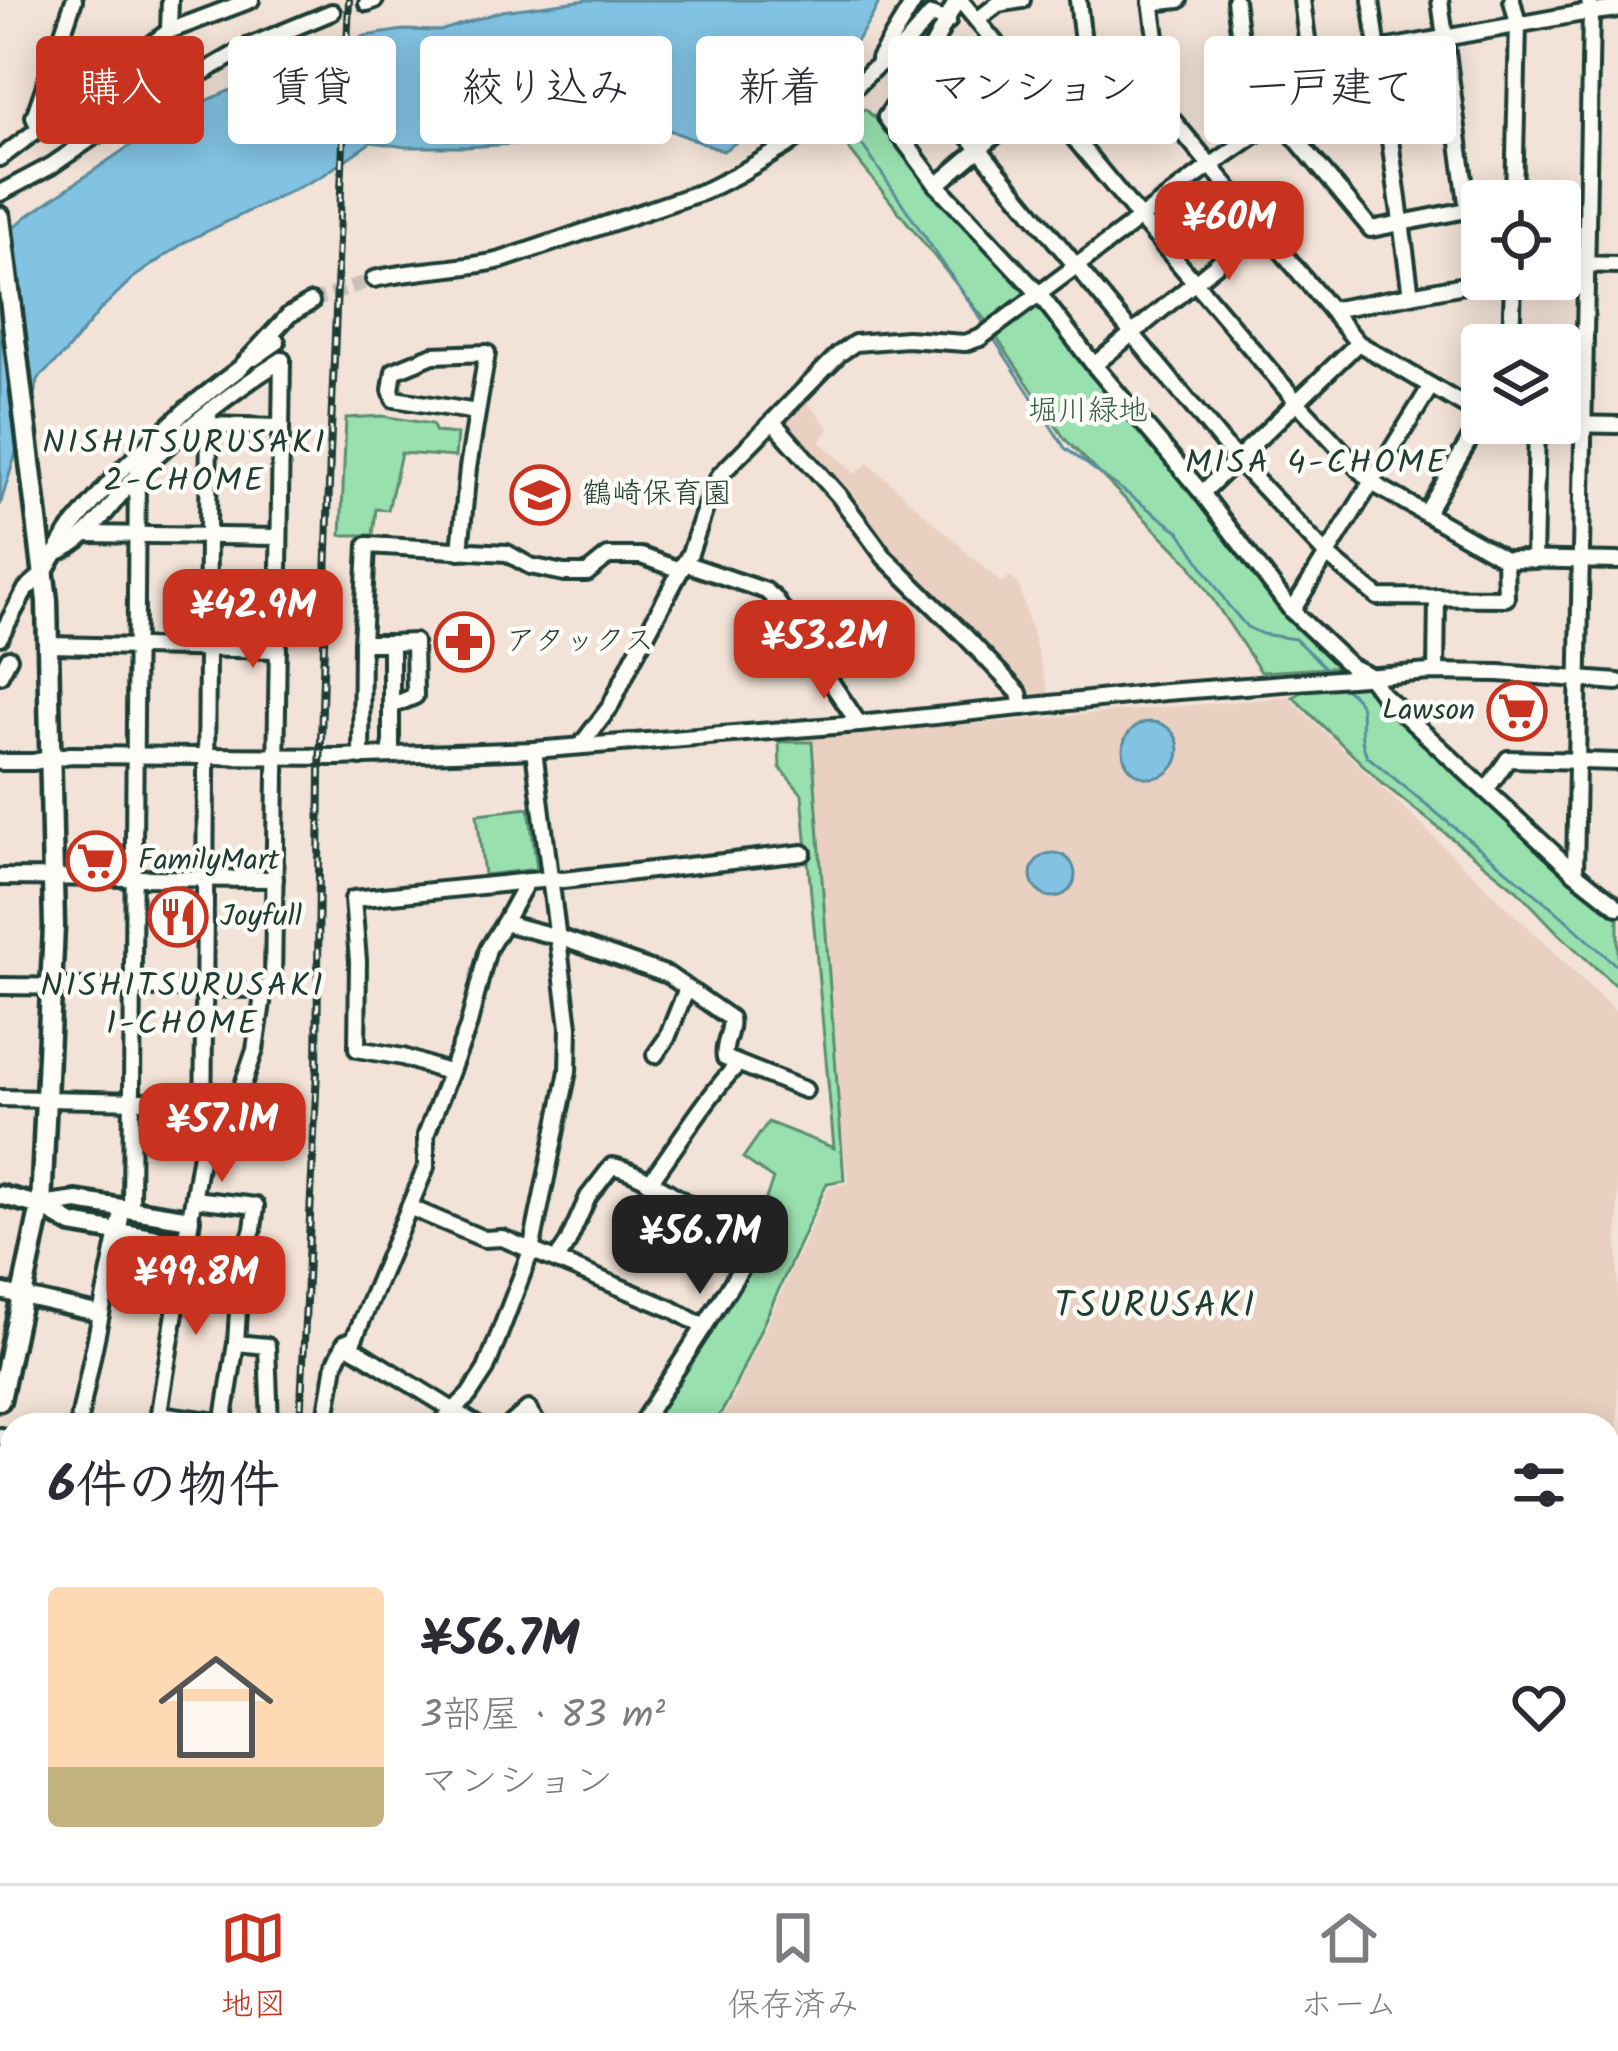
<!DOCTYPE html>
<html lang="ja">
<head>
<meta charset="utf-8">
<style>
	body { margin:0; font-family:Kalam,"Klee One",sans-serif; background:#f2f2f3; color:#2b2b33; height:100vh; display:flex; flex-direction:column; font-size:45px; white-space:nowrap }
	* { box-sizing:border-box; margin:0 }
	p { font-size:39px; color:#7c7c81 }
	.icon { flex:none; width:66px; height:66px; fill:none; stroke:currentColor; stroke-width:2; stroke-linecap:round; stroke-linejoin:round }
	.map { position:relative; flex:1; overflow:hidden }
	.side { position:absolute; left:0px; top:1413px; width:1620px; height:471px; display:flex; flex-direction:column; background:#fff; border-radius:36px 36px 0 0; box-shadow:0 6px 30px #0003 }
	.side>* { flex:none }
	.guide { position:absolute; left:36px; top:36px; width:1548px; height:108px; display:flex; gap:24px }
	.fabs { position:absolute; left:1461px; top:180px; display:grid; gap:24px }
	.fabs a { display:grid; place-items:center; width:120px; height:120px; border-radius:12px; background:#fff; box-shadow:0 6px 30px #0003; font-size:60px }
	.price { position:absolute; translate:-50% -102px; padding:0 27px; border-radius:24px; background:#c8321e; color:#fff; font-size:39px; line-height:78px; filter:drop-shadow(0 3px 6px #0008) }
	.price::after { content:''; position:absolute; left:50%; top:72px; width:36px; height:27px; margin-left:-18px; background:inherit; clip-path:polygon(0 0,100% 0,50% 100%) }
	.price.selected { background:#222; color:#fff }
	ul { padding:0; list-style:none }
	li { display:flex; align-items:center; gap:36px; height:300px; padding:0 48px }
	li span { display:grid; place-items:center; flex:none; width:336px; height:240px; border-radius:12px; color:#555 }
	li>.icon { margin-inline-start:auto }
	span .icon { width:144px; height:144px; fill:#fffc; stroke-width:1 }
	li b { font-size:51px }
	h2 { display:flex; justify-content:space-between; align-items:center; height:144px; padding:0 48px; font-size:51px }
	.chip { padding:0 42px; border-radius:12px; background:#fff; box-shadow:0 6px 30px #0003; font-size:42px; line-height:108px }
	.chip.selected { background:#c8321e; color:#fff }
	.menu { display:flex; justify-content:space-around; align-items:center; height:168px; border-top:3px solid #e1e1e2; background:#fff; font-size:33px; color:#7c7c81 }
	.menu a { display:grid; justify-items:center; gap:6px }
	.menu .selected { color:#c8321e }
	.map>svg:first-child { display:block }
</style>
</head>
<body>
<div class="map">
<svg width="1618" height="1883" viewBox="0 0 1618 1883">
	<rect width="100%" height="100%" fill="#f2e2d7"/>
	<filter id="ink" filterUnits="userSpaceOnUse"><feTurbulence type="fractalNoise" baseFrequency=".00833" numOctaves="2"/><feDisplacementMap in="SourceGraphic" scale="24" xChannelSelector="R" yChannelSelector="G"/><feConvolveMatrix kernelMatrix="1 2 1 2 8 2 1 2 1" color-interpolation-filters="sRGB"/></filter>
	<g filter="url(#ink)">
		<g fill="#ead0c0">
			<path d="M805 400 829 428 820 442 856 474 868 463 1001 583 1009 577 1018 583 1049 693 1028 697 890 555 836 494 782 422Z"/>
			<path d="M1288 697 1618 1014V1544L1608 1549V1425H718L732 1401 829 1187 848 1183 801 795 778 768V741Z"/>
			<path d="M420 1872H1428L1415 1883H430Z"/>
		</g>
		<g fill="#98e0ae" stroke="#5c8e71" stroke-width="3">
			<path d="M865 109 880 122 1033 294 989 325 836 133 847 117Z"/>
			<path d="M1038 305 1041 306 1127 407 1269 593 1343 667 1261 672 1188 562 1065 439 995 335Z"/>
			<path d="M382 416 432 424 436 432 457 434 455 457 401 453 388 510 376 509 373 535H341L346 418Z"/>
			<path d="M1365 684 1426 747 1520 826 1618 916V988L1559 934 1517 890 1382 783 1293 697 1307 689Z"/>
			<path d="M779 742H812L844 1180 827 1183 729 1399 714 1425H639L752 1237 773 1179 743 1158 768 1122 834 1148 802 794 780 768Z"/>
			<path d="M529 808 537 869 484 875 477 814Z"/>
		</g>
		<g fill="#82c3e3" stroke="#5a8d9d" stroke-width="3">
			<path d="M586 0H880C850 70 784 111 723 151L669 130 580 140 465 147H406L371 142 322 176 185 242 133 278 101 309 65 353 39 378 0 505V240L26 217 125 149 208 100 302 59 365 36 403 30 440 31 502 11Z"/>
			<circle cx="1151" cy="750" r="28"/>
			<circle cx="1053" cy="875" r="22"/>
			<path d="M1618 1544V1832L1608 1837V1549Z"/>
		</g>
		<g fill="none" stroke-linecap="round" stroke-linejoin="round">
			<g stroke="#5a8d9d" stroke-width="3">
				<path d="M863 146 987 328"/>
				<path d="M992 336 1065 448 1180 532 1228 605 1247 627 1262 634 1295 639 1332 674"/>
				<path d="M1342 686C1348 691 1355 695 1358 701 1366 713 1356 734 1367 756L1554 909 1618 967"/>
			</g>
			<path stroke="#82c3e3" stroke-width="16" d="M1435 1883 1446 1872"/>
			<path stroke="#c8c1b6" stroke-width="14" stroke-dasharray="14 7" stroke-linecap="butt" d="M311 302 374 279"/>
			<defs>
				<g id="minor">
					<path d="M957 0 923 65 886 117 937 185 1040 295 1094 365 1202 493 1292 611 1350 666 1368 675 1382 694 1575 873 1618 907"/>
					<path d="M960 0 1140 218 1297 402 1372 483 1505 559"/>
					<path d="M1078 0 1085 59"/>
					<path d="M1151 0 1166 112 1358 343 1482 416"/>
					<path d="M1235 0 1245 77 1371 229 1482 207"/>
					<path d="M1302 0 1314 94"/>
					<path d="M1371 0 1411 295"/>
					<path d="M1440 0 1468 210"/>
					<path d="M1512 0 1518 24 1514 201"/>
					<path d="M367 3 375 0"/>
					<path d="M1151 3 1179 0"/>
					<path d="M977 20 998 4 1022 0"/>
					<path d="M169 31 170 0"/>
					<path d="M879 59 915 0"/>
					<path d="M917 74 1237 460 1327 555 1378 597 1506 598 1505 559 1618 561"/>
					<path d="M39 128 34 117 74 0"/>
					<path d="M0 158 169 31 251 0"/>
					<path d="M937 185 1085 59 1158 49"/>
					<path d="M0 193 51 166 102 131 247 47 332 12"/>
					<path d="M1560 267 1574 264 1618 265"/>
					<path d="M374 279C416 269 459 270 501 260L705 191 737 175 786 146 824 118 873 69 905 45 931 15 948 21"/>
					<path d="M1331 310 1496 279"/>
					<path d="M1511 345 1513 279"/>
					<path d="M254 358 277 342"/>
					<path d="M1094 365 1262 227"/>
					<path d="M773 422 839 496 885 558 965 636 1019 693 1022 707"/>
					<path d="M1508 423 1618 425"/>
					<path d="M209 425 281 427"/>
					<path d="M1202 493 1358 343"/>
					<path d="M1426 513 1482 419"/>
					<path d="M87 534 279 537"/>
					<path d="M460 551 468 468 487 353 433 355 394 371 391 390 394 399 477 412"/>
					<path d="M55 553C93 541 119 490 148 463 189 426 235 389 282 360"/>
					<path d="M1534 560 1537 424"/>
					<path d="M684 563 766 591 775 599 859 724"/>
					<path d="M1292 611 1431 386"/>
					<path d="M0 637 26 589 44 573 68 532 118 473 187 409 240 368 289 315 311 302"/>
					<path d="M362 643H391V755"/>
					<path d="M391 643 414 642 415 696 391 706"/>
					<path d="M48 645 278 650"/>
					<path d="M1436 672 1437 597"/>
					<path d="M0 675 9 658"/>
					<path d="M581 745 610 707 633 659 690 553 710 494 720 475 839 354 855 343 907 339 965 343 980 338 1210 166 1377 50 1577 14 1618 9"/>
					<path d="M361 757 362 643 367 545 507 553 530 566 564 573H587L608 556H641L681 570"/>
					<path d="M0 762H33L70 755 338 757 534 750 859 724 1165 692 1430 672 1499 673 1618 682"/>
					<path d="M1487 789 1508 759 1618 762"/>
					<path d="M1575 873 1591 12 1589 0"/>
					<path d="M0 877 275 879"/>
					<path d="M504 923 527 881"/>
					<path d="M0 986 264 989 273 983 282 360"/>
					<path d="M655 1055 667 1038 687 988"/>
					<path d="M450 1073 403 1057 357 1049 358 961 353 899 550 879 563 880 803 853"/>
					<path d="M0 1098 233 1103 238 1099 255 1050 264 989"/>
					<path d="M649 1183C679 1143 704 1100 738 1064"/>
					<path d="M409 1207 484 1239 502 1238 672 1309 704 1327 640 1425"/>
					<path d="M131 1210 137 474"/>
					<path d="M190 1219 203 1142 209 413"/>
					<path d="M556 1260 568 1242 588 1197 612 1166C645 1171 723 1228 754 1248L704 1327"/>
					<path d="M183 1263 241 1264 253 1229 256 1206 194 1199"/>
					<path d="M0 1291 101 1314"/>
					<path d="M236 1343 267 1346 270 1425"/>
					<path d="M345 1343 477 1425"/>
					<path d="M159 1414 224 1423"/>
					<path d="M78 1425 123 1208"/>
					<path d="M157 1425 186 1244"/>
					<path d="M223 1425 236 1343 241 1264"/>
					<path d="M325 1425 335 1364 345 1343 354 1339 426 1167V1135L468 1027 488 949 504 923 558 937 668 975 730 1018C733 1032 722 1044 725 1058L805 1090"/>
					<path d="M439 1425 469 1395 486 1369 531 1251 568 1071 569 1027 534 750"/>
					<path d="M510 1425 528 1409 538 1425"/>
					<path d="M0 1436 12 1439"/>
					<path d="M0 1534 12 1536"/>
					<path d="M0 1632 12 1635"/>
					<path d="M0 1688 12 1690"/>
					<path d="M0 1758 11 1753"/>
					<path d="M0 1808 5 1799 12 1797"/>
					<path d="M0 1862 12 1865"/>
					<path d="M39 1872 84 1883"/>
					<path d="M414 1872 422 1883"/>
					<path d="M161 1883 162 1872"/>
					<path d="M258 1883V1872"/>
				</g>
				<path id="major" d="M0 1195 41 1206 72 1224 186 1244 190 1219 77 1201 41 1206"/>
				<path id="highway" d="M0 217 47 601 54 926 41 1206 0 1400"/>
			</defs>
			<use href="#minor" stroke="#1f3d34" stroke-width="22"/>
			<use href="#major" stroke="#1f3d34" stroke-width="26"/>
			<use href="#highway" stroke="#1f3d34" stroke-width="27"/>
			<use href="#minor" stroke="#fdfcf7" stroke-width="14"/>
			<use href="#major" stroke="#fdfcf7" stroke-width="16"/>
			<use href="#highway" stroke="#fdfcf7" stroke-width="18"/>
			<defs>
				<g id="rail">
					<path d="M300 1425 317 1071 320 771 330 454 349 0"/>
					<path d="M280 1883 281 1872"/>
				</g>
			</defs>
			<use href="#rail" stroke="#1f3d34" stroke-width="8"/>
			<use href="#rail" stroke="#fdfcf7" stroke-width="3" stroke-dasharray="9" stroke-linecap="butt"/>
		</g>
	</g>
	<defs>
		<symbol id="school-ring" viewBox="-11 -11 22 22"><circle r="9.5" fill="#fdfcf7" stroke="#c8321e" stroke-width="1.5"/><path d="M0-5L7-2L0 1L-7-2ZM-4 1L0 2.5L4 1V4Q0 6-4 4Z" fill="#c8321e"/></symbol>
		<symbol id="pharmacy-ring" viewBox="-11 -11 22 22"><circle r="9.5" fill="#fdfcf7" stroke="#c8321e" stroke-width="1.5"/><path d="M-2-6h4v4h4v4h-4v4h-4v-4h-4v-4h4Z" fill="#c8321e"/></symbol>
		<symbol id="supermarket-ring" viewBox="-11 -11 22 22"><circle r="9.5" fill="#fdfcf7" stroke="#c8321e" stroke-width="1.5"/><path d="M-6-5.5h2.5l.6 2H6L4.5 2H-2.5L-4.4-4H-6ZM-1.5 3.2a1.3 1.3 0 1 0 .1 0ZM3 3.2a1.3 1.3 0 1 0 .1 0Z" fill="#c8321e"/></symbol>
		<symbol id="restaurant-ring" viewBox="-11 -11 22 22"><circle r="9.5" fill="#fdfcf7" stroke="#c8321e" stroke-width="1.5"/><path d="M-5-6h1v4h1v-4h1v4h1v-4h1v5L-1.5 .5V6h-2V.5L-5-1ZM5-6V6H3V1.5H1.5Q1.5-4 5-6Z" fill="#c8321e"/></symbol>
	</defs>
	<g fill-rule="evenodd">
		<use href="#school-ring" x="507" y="462" width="66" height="66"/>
		<use href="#pharmacy-ring" x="431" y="609" width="66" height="66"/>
		<use href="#supermarket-ring" x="1484" y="678" width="66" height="66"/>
		<use href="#supermarket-ring" x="63" y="828" width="66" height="66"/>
		<use href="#restaurant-ring" x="145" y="884" width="66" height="66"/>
	</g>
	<g text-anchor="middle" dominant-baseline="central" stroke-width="9" stroke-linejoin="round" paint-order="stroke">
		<g font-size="30" fill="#375e4c" stroke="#fdfcf7">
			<text x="1088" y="412">堀川緑地</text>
		</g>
		<g font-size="30" fill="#1f3d34" stroke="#fdfcf7" text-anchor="start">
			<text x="582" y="495">鶴崎保育園</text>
			<text x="506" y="642">アタックス</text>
			<text x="1475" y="711" text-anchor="end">Lawson</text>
			<text x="138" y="861">FamilyMart</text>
			<text x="220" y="917">Joyfull</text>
		</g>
		<g font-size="33" letter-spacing="3" fill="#1f3d34" stroke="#fdfcf7">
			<text x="185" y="444">NISHITSURUSAKI<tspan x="185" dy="38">2-CHOME</tspan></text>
			<text x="1317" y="464">MISA 4-CHOME</text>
			<text x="183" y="987">NISHITSURUSAKI<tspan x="183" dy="38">1-CHOME</tspan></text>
		</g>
		<g font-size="36" letter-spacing="3" fill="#1f3d34" stroke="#fdfcf7">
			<text x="1156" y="1307">TSURUSAKI</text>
		</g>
	</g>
</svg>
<div class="fabs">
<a><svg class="icon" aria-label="locate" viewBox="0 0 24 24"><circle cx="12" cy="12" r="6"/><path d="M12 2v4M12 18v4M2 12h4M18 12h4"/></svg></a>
<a><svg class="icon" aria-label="layers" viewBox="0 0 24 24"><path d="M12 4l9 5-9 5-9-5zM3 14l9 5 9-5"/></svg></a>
</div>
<b class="price" style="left:1229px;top:283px">¥60M</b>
<b class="price" style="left:253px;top:671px">¥42.9M</b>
<b class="price" style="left:824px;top:702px">¥53.2M</b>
<b class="price" style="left:222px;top:1185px">¥57.1M</b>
<b class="price selected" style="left:700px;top:1297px">¥56.7M</b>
<b class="price" style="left:196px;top:1338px">¥99.8M</b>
<div class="guide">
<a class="chip selected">購入</a>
<a class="chip">賃貸</a>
<a class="chip">絞り込み</a>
<a class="chip">新着</a>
<a class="chip">マンション</a>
<a class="chip">一戸建て</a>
</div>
<section class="side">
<h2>6件の物件<svg class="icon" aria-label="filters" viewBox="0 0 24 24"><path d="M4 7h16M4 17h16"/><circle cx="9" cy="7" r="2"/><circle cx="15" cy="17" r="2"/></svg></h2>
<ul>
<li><span style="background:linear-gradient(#ffd9b3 75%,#c2b280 0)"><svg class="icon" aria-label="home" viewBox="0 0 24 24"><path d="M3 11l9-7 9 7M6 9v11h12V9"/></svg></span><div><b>¥56.7M</b><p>3部屋 · 83 m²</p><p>マンション</p></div><svg class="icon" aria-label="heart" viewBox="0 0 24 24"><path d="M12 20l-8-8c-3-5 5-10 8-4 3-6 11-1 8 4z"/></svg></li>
</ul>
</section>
</div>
<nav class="menu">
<a class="selected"><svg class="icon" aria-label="map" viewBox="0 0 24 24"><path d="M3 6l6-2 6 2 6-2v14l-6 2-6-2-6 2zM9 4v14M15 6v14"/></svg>地図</a>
<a><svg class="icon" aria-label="saved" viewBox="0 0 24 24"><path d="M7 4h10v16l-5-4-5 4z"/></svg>保存済み</a>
<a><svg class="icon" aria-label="home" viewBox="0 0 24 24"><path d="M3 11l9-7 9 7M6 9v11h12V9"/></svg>ホーム</a>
</nav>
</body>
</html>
